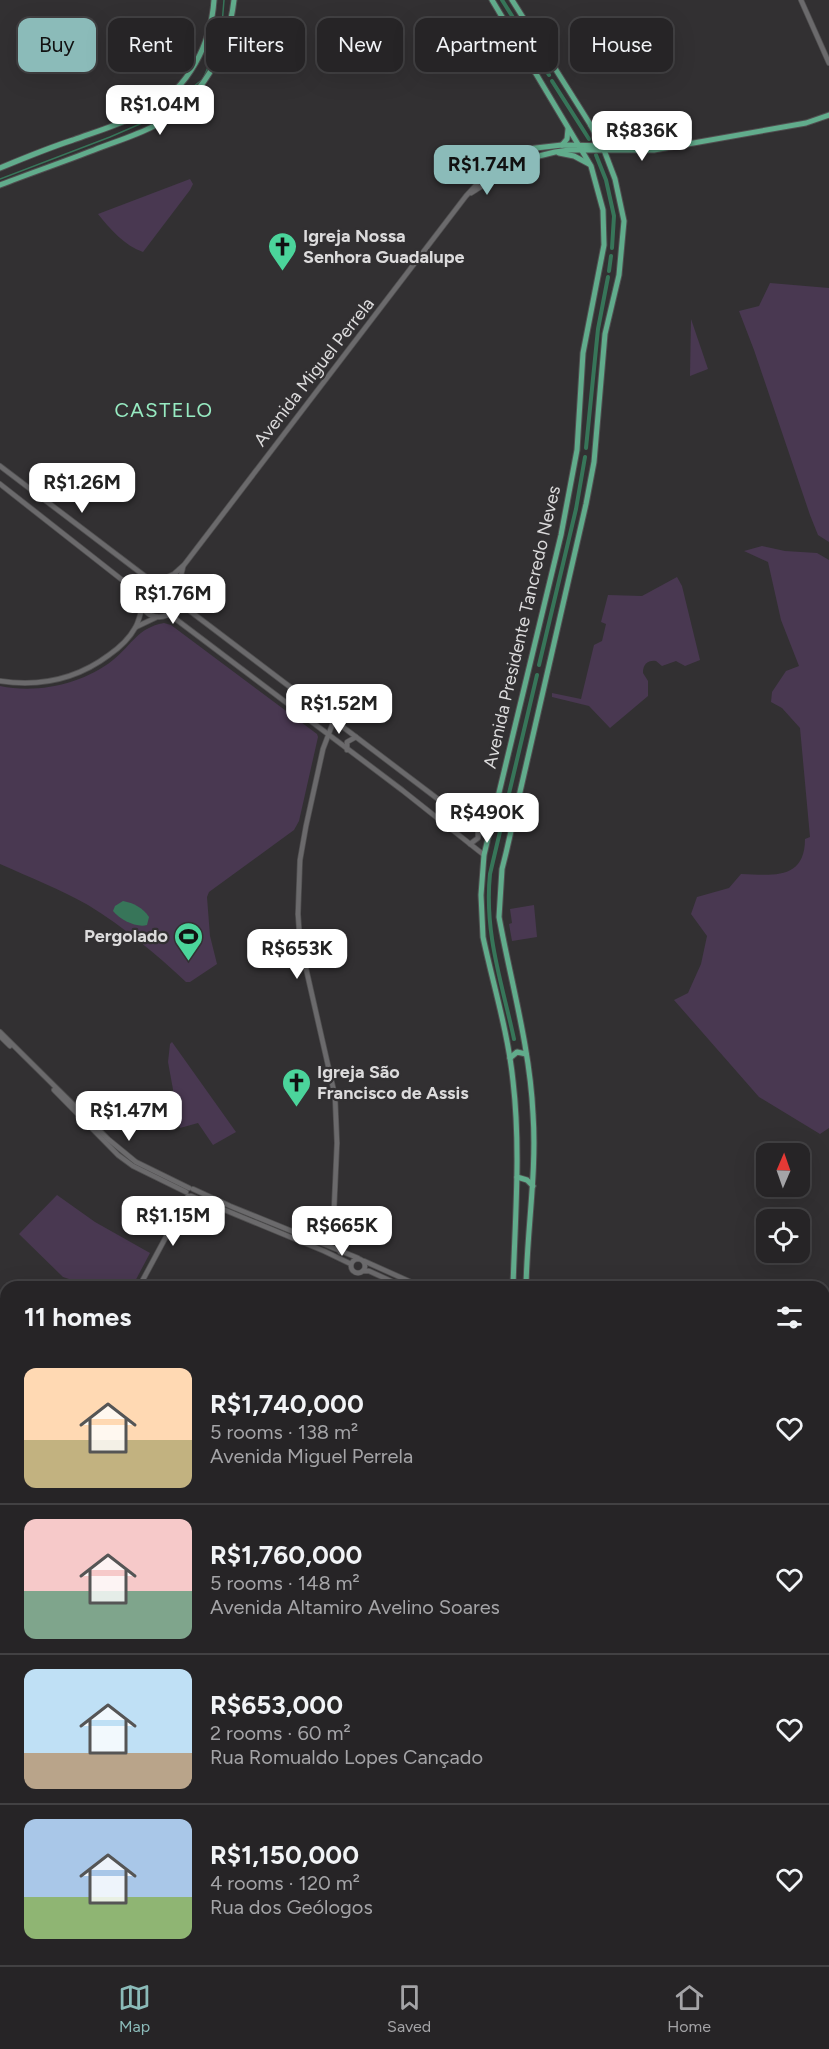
<!DOCTYPE html>
<html lang="en">
<head>
<meta charset="utf-8">
<style>
	body { margin:0; font-family:Figtree,sans-serif; background:#323032; color:#f1f3f6; height:100vh; display:flex; flex-direction:column; font-size:22px; white-space:nowrap }
	* { box-sizing:border-box; margin:0 }
	p { font-size:20px; color:#a4a4a7 }
	.icon { flex:none; width:33px; height:33px; fill:none; stroke:currentColor; stroke-width:2; stroke-linecap:round; stroke-linejoin:round }
	.map { position:relative; flex:1; overflow:hidden }
	.drawer { position:absolute; left:0px; top:1281px; width:830px; height:684px; display:flex; flex-direction:column; background:#262426; border-radius:18px 18px 0 0; box-shadow:0 6px 24px #0002,0 0 0 2px #424143 }
	.drawer>* { flex:none }
	.guide { position:absolute; left:18px; top:18px; width:794px; height:54px; display:flex; gap:12px }
	.needle { width:39px; rotate:2deg }
	.fabs { position:absolute; left:756px; top:1143px; display:grid; gap:12px }
	.fabs a { display:grid; place-items:center; width:54px; height:54px; border-radius:12px; background:#262426; box-shadow:0 6px 24px #0002,0 0 0 2px #424143; font-size:30px }
	.price { position:absolute; translate:-50% -51px; padding:0 14px; border-radius:12px; background:#fff; color:#222; font-size:20px; line-height:39px; filter:drop-shadow(0 2px 3px #0008) }
	.price::after { content:''; position:absolute; left:50%; top:36px; width:18px; height:14px; margin-left:-9px; background:inherit; clip-path:polygon(0 0,100% 0,50% 100%) }
	.price.on { background:#8bbbb9; color:#111 }
	ul { padding:0; list-style:none }
	li { display:flex; align-items:center; gap:18px; height:150px; padding:0 24px }
	li+li { border-top:2px solid #424143 }
	li span { display:grid; place-items:center; flex:none; width:168px; height:120px; border-radius:12px; color:#555 }
	li>.icon { margin-inline-start:auto }
	span .icon { width:72px; height:72px; fill:#fffc; stroke-width:1 }
	li b { font-size:26px }
	h2 { display:flex; justify-content:space-between; align-items:center; height:72px; padding:0 24px; font-size:26px }
	.tag { padding:0 21px; border-radius:12px; background:#262426; box-shadow:0 6px 24px #0002,0 0 0 2px #424143; font-size:21px; line-height:54px }
	.tag.on { background:#8bbbb9; color:#111 }
	.menu { display:flex; justify-content:space-around; align-items:center; height:84px; border-top:2px solid #424143; background:#262426; font-size:16px; color:#a4a4a7 }
	.menu a { display:grid; justify-items:center; gap:3px }
	.menu .on { color:#8bbbb9 }
	.map>svg:first-child { display:block }
</style>
</head>
<body>
<div class="map">
<svg width="829" height="1965" viewBox="0 0 829 1965">
	<rect width="100%" height="100%" fill="#323032"/>
	<g fill="#493851">
		<path d="M190 179 193 184 190 190 143 252C125 246 110 229 98 214Z"/>
		<path d="M770 283 829 288V542L818 535 810 515 754 350 739 311 759 306Z"/>
		<path d="M691 319 708 369 690 376Z"/>
		<path d="M762 546 785 551 817 553 829 560V1128L820 1134 759 1097 674 1000 688 993 701 964 707 936 691 914 697 897 729 888 741 874C771 875 805 881 805 839L810 837 800 728 782 708 771 702 772 692 786 671 799 666 781 620 768 562 744 551Z"/>
		<path d="M677 577 682 586 700 660 685 666 676 661 662 666 656 661C648 660 643 664 643 673L648 681V696L610 728 589 706 552 697V693L581 699 594 645 602 641 606 624 601 622 608 595 642 596Z"/>
		<circle cx="160" cy="597" r="16"/>
		<path d="M164 623 171 625 317 734 318 737 299 821 294 830 209 892 207 897 210 936 217 964 190 982H186C155 953 124 927 88 905 60 889 29 877 0 864V686C38 694 83 684 113 660 133 644 137 628 164 623Z"/>
		<path d="M534 905 537 937 512 941 509 924 512 923 510 909Z"/>
		<path d="M172 1042 236 1132 213 1145 198 1123 180 1128 168 1062 170 1044Z"/>
		<path d="M57 1195 95 1222 150 1253 132 1287H93L63 1277 19 1234Z"/>
	</g>
	<path fill="#377559" d="M123 901C134 903 143 908 149 917L147 925C137 928 120 920 113 911L115 906Z"/>
	<g fill="none" stroke-linecap="round" stroke-linejoin="round">
		<path stroke="#377559" stroke-width="1.5" d="M0 179 110 137 140 124 164 110 203 79 221 37 224 0"/>
		<g stroke="#377559" stroke-width="4">
			<path d="M502 0 549 75"/>
			<path d="M552 81 589 139"/>
			<path d="M596 155 606 180 614 216 612 248"/>
			<path d="M609 271 611 256"/>
			<path d="M586 448 598 329 608 277"/>
			<path d="M539 665 576 509 585 457"/>
			<path d="M514 1039C502 983 484 933 490 874L537 675"/>
		</g>
		<defs>
			<g id="minor">
				<path d="M801 0 829 63"/>
				<path d="M471 193 496 177"/>
				<path d="M0 466 150 580"/>
				<path d="M0 484 140 594"/>
				<circle cx="159" cy="598" r="19"/>
				<path d="M163 579 174 574 184 565 466 196 489 171"/>
				<path d="M177 591 183 567"/>
				<path d="M178 602 488 837"/>
				<path d="M169 614 402 790 484 855"/>
				<path d="M136 627 157 617"/>
				<path d="M0 681C40 687 77 679 109 655 119 648 129 639 135 628 139 622 140 613 143 606"/>
				<path d="M334 720 323 749 306 826 300 860 298 914 300 942 335 1096 337 1143 333 1232 340 1252"/>
				<path d="M347 750V742L356 737"/>
				<path d="M470 844 478 838V830"/>
				<path d="M0 1032 108 1139 136 1162 189 1188"/>
				<path d="M0 1036 10 1046"/>
				<path d="M54 1090 118 1155 133 1166 186 1192"/>
				<path d="M193 1189 230 1206 358 1258"/>
				<path d="M191 1196 324 1251 351 1264"/>
				<circle cx="358" cy="1266" r="7"/>
				<path d="M364 1261 422 1287"/>
				<path d="M363 1271H369L404 1287"/>
				<path d="M139 1287 188 1196"/>
				<path d="M0 1306H6"/>
				<path d="M0 1596 6 1593"/>
			</g>
			<g id="major">
				<path d="M492 0 591 166 603 210 604 245 583 353 577 450 561 535 484 855 481 895 483 937C493 984 508 1032 513 1081 521 1149 515 1219 513 1287"/>
				<path d="M512 0 590 124 604 150 615 179 624 221 619 275 605 334 594 462 586 504 506 853 502 869 499 917C511 982 530 1048 533 1114 537 1172 527 1229 526 1287"/>
				<path d="M591 125 635 145"/>
				<path d="M562 145 567 139 568 129"/>
				<path d="M559 153 574 156 589 164"/>
				<circle cx="496" cy="170" r="7"/>
				<path d="M499 163 527 149 562 145 659 147"/>
				<path d="M0 168C24 158 48 148 73 140 98 131 125 123 149 110 189 88 211 44 214 0"/>
				<path d="M502 174 527 159 555 152 569 150H654L806 123 829 115"/>
				<path d="M0 185C31 173 63 162 94 150 114 142 135 136 154 126 201 101 228 52 234 0"/>
				<path d="M510 1058 517 1052 526 1054"/>
				<path d="M517 1177 527 1180 533 1186"/>
				<path d="M0 1660 2 1665 0 1669"/>
				<path d="M706 1959 712 1965"/>
				<path d="M731 1959 736 1965"/>
			</g>
		</defs>
		<use href="#minor" stroke="#504f50" stroke-width="6"/>
		<use href="#major" stroke="#504f50" stroke-width="7"/>
		<use href="#minor" stroke="#6b6a6c" stroke-width="4.5"/>
		<use href="#major" stroke="#61ac8c" stroke-width="5"/>
	</g>
	<defs>
		<symbol id="church-pin" viewBox="-11 -11 22 30"><path d="M0 17L-7.5 6A9.5 9.5 0 1 1 7.5 6Z" fill="#4bd49b" stroke="#323032"/><path d="M-1.2-6h2.4v3.5h3.3v2.4h-3.3V6h-2.4V-.1h-3.3v-2.4h3.3Z" fill="#111"/></symbol>
		<symbol id="stadium-pin" viewBox="-11 -11 22 30"><path d="M0 17L-7.5 6A9.5 9.5 0 1 1 7.5 6Z" fill="#4bd49b" stroke="#323032"/><path d="M0-5a6.5 5 0 1 0 0 10a6.5 5 0 1 0 0-10ZM-3.5-1.8h7v3.6h-7Z" fill="#111"/></symbol>
	</defs>
	<g fill-rule="evenodd">
		<use href="#church-pin" x="266" y="230" width="33" height="45"/>
		<use href="#stadium-pin" x="172" y="920" width="33" height="45"/>
		<use href="#church-pin" x="280" y="1066" width="33" height="45"/>
	</g>
	<g text-anchor="middle" dominant-baseline="central" stroke-width="4.5" stroke-linejoin="round" paint-order="stroke">
		<g font-size="18" font-weight="bold" fill="#dcdbdc" stroke="#323032" text-anchor="start">
			<text x="303" y="236">Igreja Nossa<tspan x="303" dy="21">Senhora Guadalupe</tspan></text>
			<text x="168" y="936" text-anchor="end">Pergolado</text>
			<text x="317" y="1072">Igreja São<tspan x="317" dy="21">Francisco de Assis</tspan></text>
		</g>
		<g font-size="18" fill="#dcdbdc" stroke="#323032">
			<text transform="translate(314 372) rotate(-52)">Avenida Miguel Perrela</text>
			<text transform="translate(522 627) rotate(-77)">Avenida Presidente Tancredo Neves</text>
		</g>
		<g font-size="20" letter-spacing="1.5" fill="#97ebc2" stroke="#323032">
			<text x="164" y="410">CASTELO</text>
		</g>
	</g>
</svg>
<div class="fabs">
<a><svg class="needle" viewBox="-14 -14 28 28"><path d="M0-13l5 13h-10z" fill="#e53935"/><path d="M0 13l5-13h-10z" fill="#a4a4a7"/></svg></a>
<a><svg class="icon" aria-label="locate" viewBox="0 0 24 24"><circle cx="12" cy="12" r="6"/><path d="M12 2v4M12 18v4M2 12h4M18 12h4"/></svg></a>
</div>
<b class="price" style="left:160px;top:136px">R$1.04M</b>
<b class="price" style="left:642px;top:162px">R$836K</b>
<b class="price on" style="left:487px;top:196px">R$1.74M</b>
<b class="price" style="left:82px;top:514px">R$1.26M</b>
<b class="price" style="left:173px;top:625px">R$1.76M</b>
<b class="price" style="left:339px;top:735px">R$1.52M</b>
<b class="price" style="left:487px;top:844px">R$490K</b>
<b class="price" style="left:297px;top:980px">R$653K</b>
<b class="price" style="left:129px;top:1142px">R$1.47M</b>
<b class="price" style="left:173px;top:1247px">R$1.15M</b>
<b class="price" style="left:342px;top:1257px">R$665K</b>
<div class="guide">
<a class="tag on">Buy</a>
<a class="tag">Rent</a>
<a class="tag">Filters</a>
<a class="tag">New</a>
<a class="tag">Apartment</a>
<a class="tag">House</a>
</div>
<section class="drawer">
<h2>11 homes<svg class="icon" aria-label="filters" viewBox="0 0 24 24"><path d="M4 7h16M4 17h16"/><circle cx="9" cy="7" r="2"/><circle cx="15" cy="17" r="2"/></svg></h2>
<ul>
<li><span style="background:linear-gradient(#ffd9b3 60%,#c2b280 0)"><svg class="icon" aria-label="home" viewBox="0 0 24 24"><path d="M3 11l9-7 9 7M6 9v11h12V9"/></svg></span><div><b>R$1,740,000</b><p>5 rooms · 138 m²</p><p>Avenida Miguel Perrela</p></div><svg class="icon" aria-label="heart" viewBox="0 0 24 24"><path d="M12 20l-8-8c-3-5 5-10 8-4 3-6 11-1 8 4z"/></svg></li>
<li><span style="background:linear-gradient(#f6c9c9 60%,#7fa58c 0)"><svg class="icon" aria-label="home" viewBox="0 0 24 24"><path d="M3 11l9-7 9 7M6 9v11h12V9"/></svg></span><div><b>R$1,760,000</b><p>5 rooms · 148 m²</p><p>Avenida Altamiro Avelino Soares</p></div><svg class="icon" aria-label="heart" viewBox="0 0 24 24"><path d="M12 20l-8-8c-3-5 5-10 8-4 3-6 11-1 8 4z"/></svg></li>
<li><span style="background:linear-gradient(#bfe0f5 70%,#b9a48a 0)"><svg class="icon" aria-label="home" viewBox="0 0 24 24"><path d="M3 11l9-7 9 7M6 9v11h12V9"/></svg></span><div><b>R$653,000</b><p>2 rooms · 60 m²</p><p>Rua Romualdo Lopes Cançado</p></div><svg class="icon" aria-label="heart" viewBox="0 0 24 24"><path d="M12 20l-8-8c-3-5 5-10 8-4 3-6 11-1 8 4z"/></svg></li>
<li><span style="background:linear-gradient(#a9c7e8 65%,#8fb573 0)"><svg class="icon" aria-label="home" viewBox="0 0 24 24"><path d="M3 11l9-7 9 7M6 9v11h12V9"/></svg></span><div><b>R$1,150,000</b><p>4 rooms · 120 m²</p><p>Rua dos Geólogos</p></div><svg class="icon" aria-label="heart" viewBox="0 0 24 24"><path d="M12 20l-8-8c-3-5 5-10 8-4 3-6 11-1 8 4z"/></svg></li>
</ul>
</section>
</div>
<nav class="menu">
<a class="on"><svg class="icon" aria-label="map" viewBox="0 0 24 24"><path d="M3 6l6-2 6 2 6-2v14l-6 2-6-2-6 2zM9 4v14M15 6v14"/></svg>Map</a>
<a><svg class="icon" aria-label="saved" viewBox="0 0 24 24"><path d="M7 4h10v16l-5-4-5 4z"/></svg>Saved</a>
<a><svg class="icon" aria-label="home" viewBox="0 0 24 24"><path d="M3 11l9-7 9 7M6 9v11h12V9"/></svg>Home</a>
</nav>
</body>
</html>
